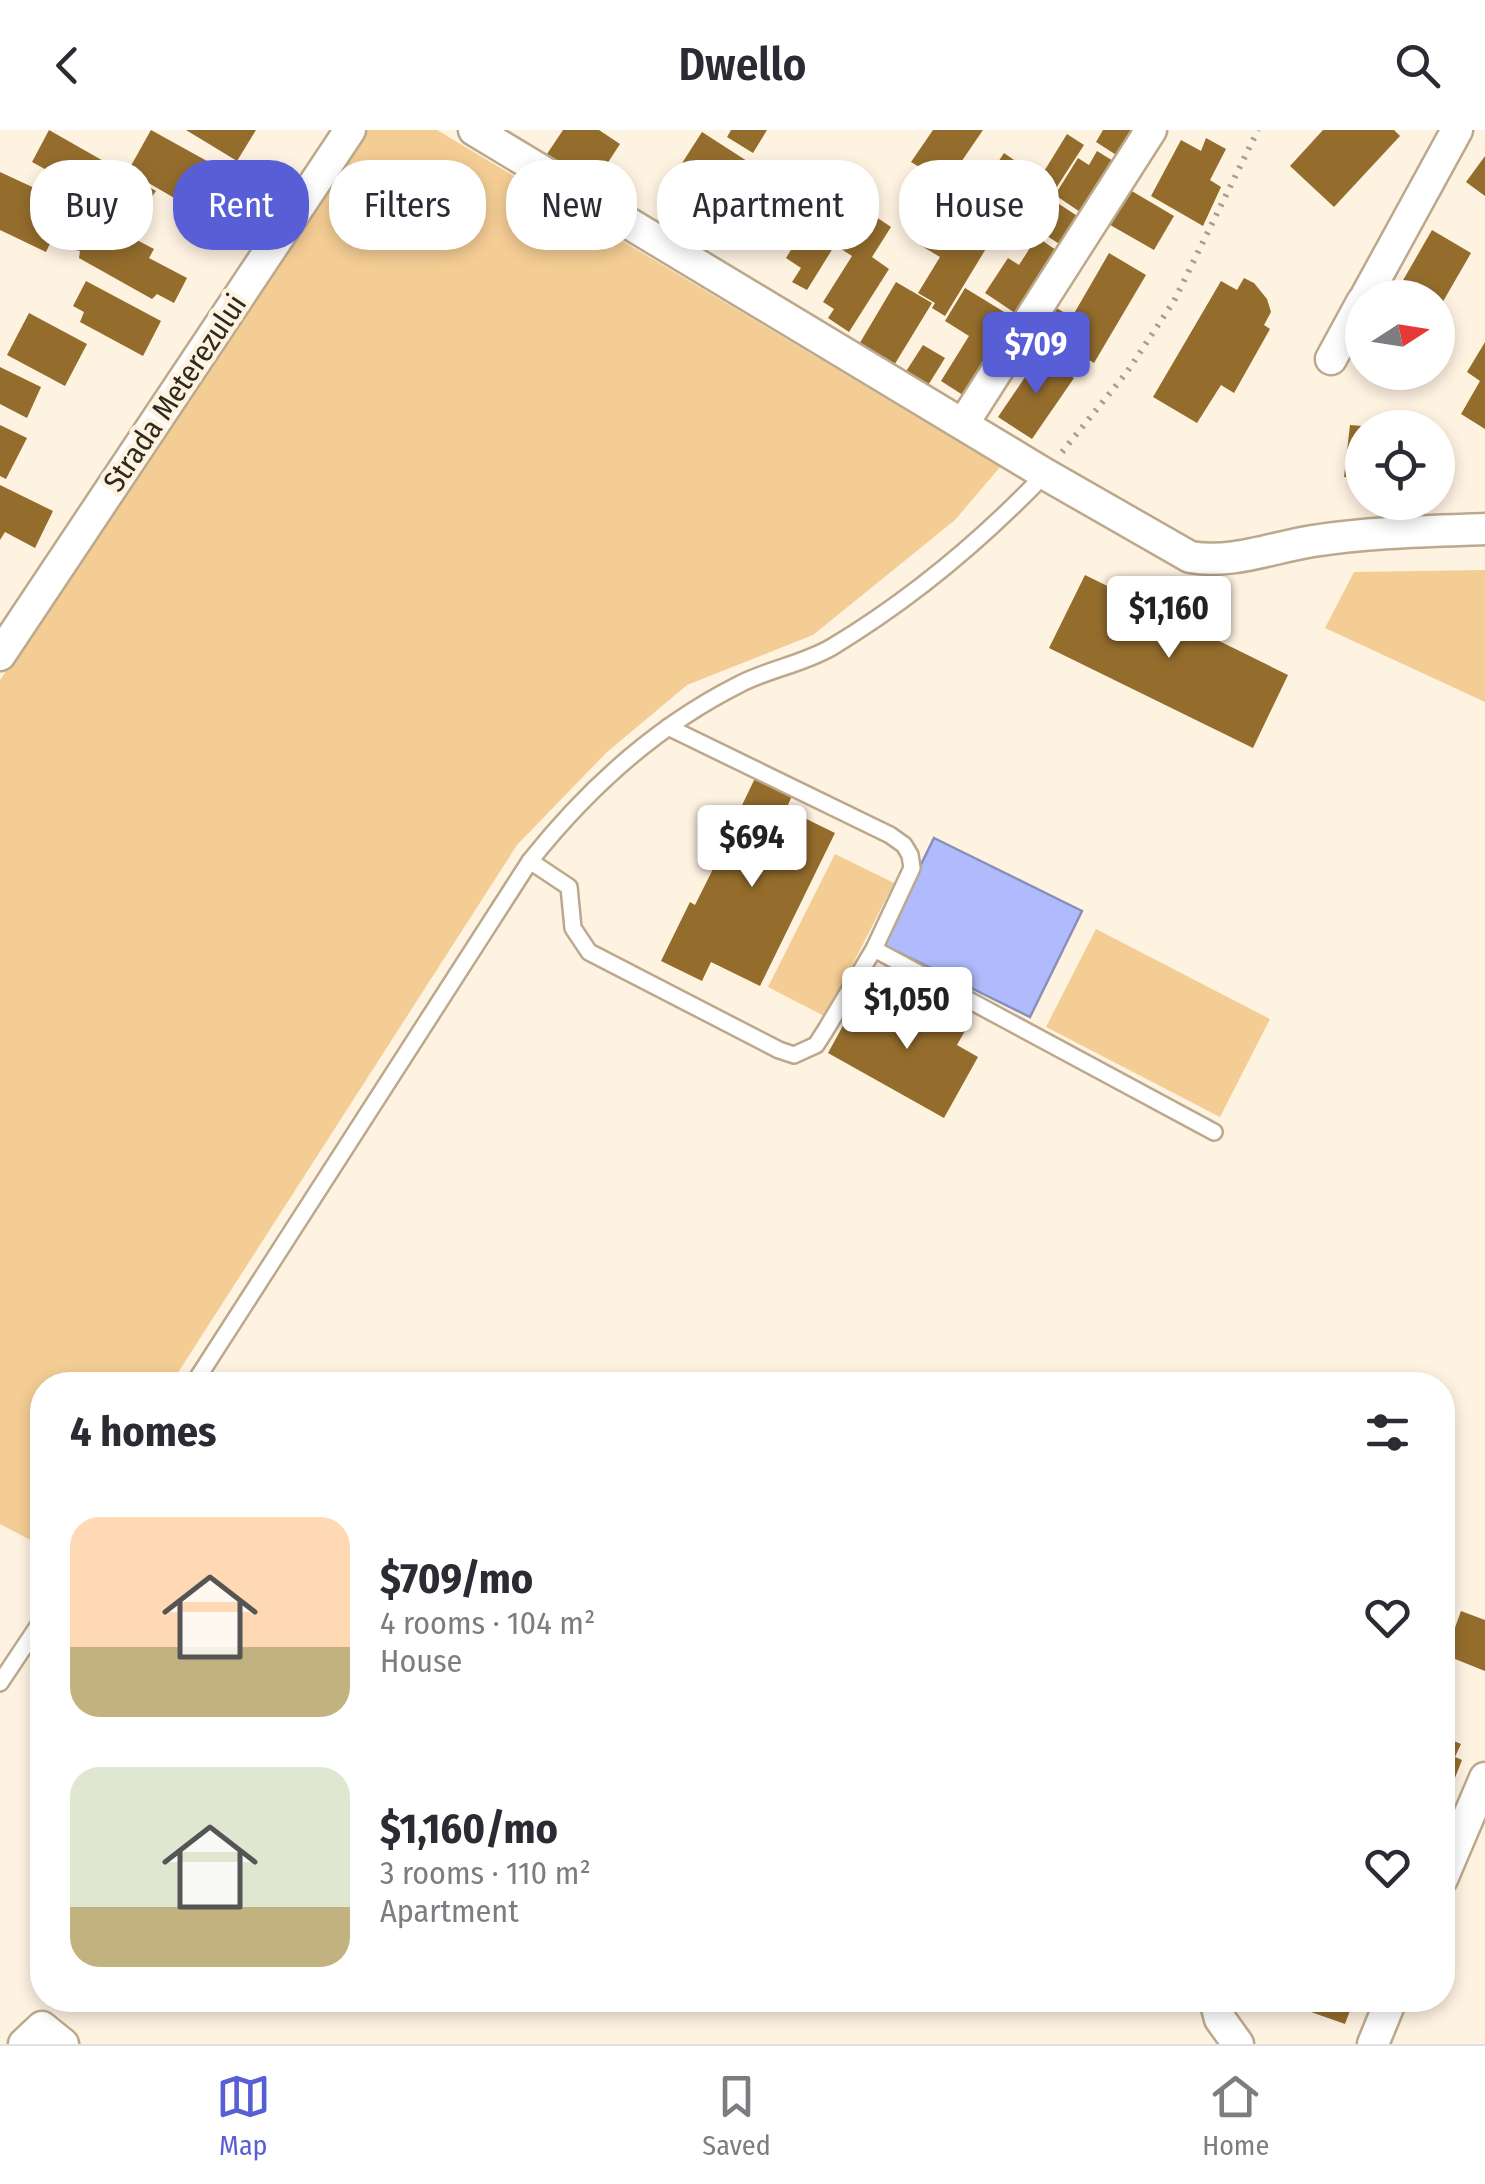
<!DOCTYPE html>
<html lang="en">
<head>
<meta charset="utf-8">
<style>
	body { margin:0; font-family:"Fira Sans Condensed",sans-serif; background:#f7f7f7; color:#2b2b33; height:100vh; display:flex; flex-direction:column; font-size:38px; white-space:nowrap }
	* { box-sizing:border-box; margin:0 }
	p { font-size:32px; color:#7c7c81 }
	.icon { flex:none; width:55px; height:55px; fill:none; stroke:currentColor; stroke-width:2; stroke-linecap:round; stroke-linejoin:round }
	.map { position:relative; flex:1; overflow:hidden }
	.side { position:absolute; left:30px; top:1242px; width:1425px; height:640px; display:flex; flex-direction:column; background:#fff; border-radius:40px; box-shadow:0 5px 15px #0003 }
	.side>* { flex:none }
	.hud { position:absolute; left:30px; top:30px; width:1425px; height:90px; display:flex; gap:20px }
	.needle { width:65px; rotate:78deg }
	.controls { position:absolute; left:1345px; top:150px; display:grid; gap:20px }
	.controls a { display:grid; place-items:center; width:110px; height:110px; border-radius:50%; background:#fff; box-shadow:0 5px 15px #0003; font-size:50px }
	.price { position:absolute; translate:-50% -85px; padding:0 22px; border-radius:10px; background:#fff; color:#222; font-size:32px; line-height:65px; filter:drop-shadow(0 2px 5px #0008) }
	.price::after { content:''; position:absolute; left:50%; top:60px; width:30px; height:22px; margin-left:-15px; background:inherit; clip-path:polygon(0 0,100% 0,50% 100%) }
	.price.on { background:#585ed5; color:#fff }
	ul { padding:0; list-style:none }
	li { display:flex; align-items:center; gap:30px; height:250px; padding:0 40px }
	li span { display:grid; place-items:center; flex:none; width:280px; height:200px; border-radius:30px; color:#555 }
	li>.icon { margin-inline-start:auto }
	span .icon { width:120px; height:120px; fill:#fffc; stroke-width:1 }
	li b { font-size:42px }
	h2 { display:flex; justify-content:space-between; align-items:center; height:120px; padding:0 40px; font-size:42px }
	.pill { padding:0 35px; border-radius:40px; background:#fff; box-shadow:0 5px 15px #0003; font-size:35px; line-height:90px }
	.pill.on { background:#585ed5; color:#fff }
	header { display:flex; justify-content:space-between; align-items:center; height:130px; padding:0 40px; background:#fff; font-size:45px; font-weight:600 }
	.menu { display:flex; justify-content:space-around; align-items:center; height:140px; border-top:2px solid #e1e1e2; background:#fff; font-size:28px; color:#7c7c81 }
	.menu a { display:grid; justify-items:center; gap:5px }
	.menu .on { color:#585ed5 }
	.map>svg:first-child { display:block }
</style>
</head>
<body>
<header><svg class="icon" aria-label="back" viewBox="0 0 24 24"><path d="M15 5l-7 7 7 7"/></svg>Dwello<svg class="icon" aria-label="search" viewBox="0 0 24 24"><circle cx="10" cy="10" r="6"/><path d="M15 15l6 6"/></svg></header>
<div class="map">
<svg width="1485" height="1914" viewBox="0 0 1485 1914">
	<rect width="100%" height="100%" fill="#fef2e1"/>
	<g fill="#f4cd94">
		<path d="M368 0H437L1000 337 955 390 813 505 687 555 606 623 517 715 170 1255H42V1416L0 1394V550Z"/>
		<path d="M1485 440V572L1325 498 1354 442Z"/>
		<path d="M835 724 894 753 826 887 768 857Z"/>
		<path d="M1096 799 1270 889 1220 987 1046 897Z"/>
	</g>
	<path fill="#b0bbfd" stroke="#8a8fba" stroke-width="2.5" d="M934 708 1082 781 1030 887 882 814Z"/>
	<g fill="#946d2d">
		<path d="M49 0 156 61 136 89 32 32Z"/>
		<path d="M151 0 225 41 200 83 128 41Z"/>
		<path d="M186 0H256L237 31Z"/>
		<path d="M563 0H599L620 14 594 54 547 24Z"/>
		<path d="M731 0H767L753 23 727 7Z"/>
		<path d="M933 0H983L931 76 906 59 921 38 911 32Z"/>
		<path d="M1103 0H1143L1121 28 1096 12Z"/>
		<path d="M1323 0H1394L1400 6 1334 77 1290 36Z"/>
		<path d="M702 2 747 31 707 94 674 73 690 49 677 41Z"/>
		<path d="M1067 4 1084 15 1051 66 1035 56Z"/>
		<path d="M1206 8 1226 19 1210 50 1221 57 1203 96 1151 66 1181 10 1201 21Z"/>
		<path d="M1097 21 1118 34 1086 86 1055 65 1078 28 1089 35Z"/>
		<path d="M1004 23 1037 46 1007 90 975 68Z"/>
		<path d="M1485 26V66L1466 52Z"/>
		<path d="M0 42 69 74 46 122 0 100Z"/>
		<path d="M1125 57 1174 86 1154 120 1105 92Z"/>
		<path d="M1036 59 1082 89 1064 117 1033 97 1041 86 1025 76Z"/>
		<path d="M837 68 856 81 807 160 792 152 801 138 786 128 813 84 823 91Z"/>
		<path d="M863 78 891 97 872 127 889 139 849 202 828 188 834 179 823 172 852 126 838 117Z"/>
		<path d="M975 79 1001 94 945 186 932 178 935 173 918 163 940 127 920 115 937 87 961 102Z"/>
		<path d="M85 83 154 119 149 128 187 148 174 173 157 164 152 169 79 128 80 121 67 118Z"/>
		<path d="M1432 100 1471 123 1441 175 1438 168H1429L1402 152Z"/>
		<path d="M1037 107 1059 122 1018 185 985 163 1008 128 1019 135Z"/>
		<path d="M1109 123 1146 145 1094 233 1039 200 1053 176 1072 187Z"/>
		<path d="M1244 148 1254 153 1267 169 1271 182 1264 195 1270 199 1234 263 1221 255 1197 293 1153 267 1221 151 1237 160Z"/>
		<path d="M86 151 161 191 143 226 80 192 84 182 73 176Z"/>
		<path d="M896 152 932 173 893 237 858 216Z"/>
		<path d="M965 158 1014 188 966 267 941 251 969 206 945 191Z"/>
		<path d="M29 183 87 214 65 256 7 225Z"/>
		<path d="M1485 212V299L1461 284 1480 251 1467 242Z"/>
		<path d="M923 215 945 228 927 257 905 243Z"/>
		<path d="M1040 225 1074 248 1032 309 998 287Z"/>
		<path d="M0 237 41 257 27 288 0 274Z"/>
		<path d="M0 295 27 308 6 349 0 346Z"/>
		<path d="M1350 295 1362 296V349L1344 347Z"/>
		<path d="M0 355 53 381 35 418 5 402 0 410Z"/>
		<path d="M1085 445 1288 545 1253 618 1049 518Z"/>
		<path d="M757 644 794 662 786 679 835 703 760 856 711 832 702 851 661 831 690 772 695 775 722 721 732 726 744 702 732 696Z"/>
		<path d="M861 863 906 888 916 871 966 899 957 915 978 927 944 988 828 923Z"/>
		<path d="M1461 1481 1485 1490V1541L1445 1525Z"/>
		<path d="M1442 1606 1461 1614 1455 1627 1462 1630 1451 1658 1442 1655Z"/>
		<path d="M1316 1870H1354L1345 1894 1311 1882Z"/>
	</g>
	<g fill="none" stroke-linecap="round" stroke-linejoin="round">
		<defs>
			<g id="service">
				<path d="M530 731 569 757 573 798 589 822 779 920 794 925 816 915 825 901 874 819 912 738 910 725 904 715 890 705 668 597"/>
				<path d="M874 819 1214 1002"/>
				<path d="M193 1255 530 731C588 658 656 596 740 554 769 539 803 534 832 517 910 470 982 410 1045 344"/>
				<path d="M0 1553 42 1490"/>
			</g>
			<g id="minor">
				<path d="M474 0 1045 344 1190 427C1233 434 1270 418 1313 411 1370 402 1428 401 1485 399"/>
				<path d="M1365 168 1457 0"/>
				<path d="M1331 229 1362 172"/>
				<path d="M963 294 1151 0"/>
				<path d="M0 525 350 0"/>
				<path d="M1442 1749 1485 1648"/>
				<path d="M1215 1870 1220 1889 1238 1914"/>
				<path d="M24 1914 42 1897 63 1914"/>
				<path d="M1373 1914 1391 1870"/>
			</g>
		</defs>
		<use href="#service" stroke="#bca98d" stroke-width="20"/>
		<use href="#minor" stroke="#bca98d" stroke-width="35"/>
		<path stroke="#a89e8f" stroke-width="6" stroke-dasharray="2.5 8" stroke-linecap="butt" d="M1062 322 1127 242 1174 171 1258 0"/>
		<use href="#service" stroke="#fff" stroke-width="15"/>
		<use href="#minor" stroke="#fff" stroke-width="30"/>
	</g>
	<g text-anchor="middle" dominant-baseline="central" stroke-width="9" stroke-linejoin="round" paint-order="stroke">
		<g font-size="30" fill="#30291e" stroke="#fef2e1">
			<text transform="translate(175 263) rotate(-56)">Strada Meterezului</text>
		</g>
	</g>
</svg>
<div class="controls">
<a><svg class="needle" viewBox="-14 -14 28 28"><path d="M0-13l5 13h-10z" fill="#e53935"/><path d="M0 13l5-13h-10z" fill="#7c7c81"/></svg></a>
<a><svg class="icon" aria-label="locate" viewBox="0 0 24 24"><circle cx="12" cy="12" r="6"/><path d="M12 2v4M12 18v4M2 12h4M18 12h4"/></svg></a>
</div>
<b class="price on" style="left:1036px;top:267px">$709</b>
<b class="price" style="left:1169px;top:531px">$1,160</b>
<b class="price" style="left:752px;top:760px">$694</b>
<b class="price" style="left:907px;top:922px">$1,050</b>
<div class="hud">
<a class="pill">Buy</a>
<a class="pill on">Rent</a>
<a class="pill">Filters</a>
<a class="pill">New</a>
<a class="pill">Apartment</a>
<a class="pill">House</a>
</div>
<section class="side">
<h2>4 homes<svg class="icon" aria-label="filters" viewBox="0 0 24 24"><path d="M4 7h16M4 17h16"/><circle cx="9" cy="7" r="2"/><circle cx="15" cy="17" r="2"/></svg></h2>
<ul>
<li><span style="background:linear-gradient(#ffd9b3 65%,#c2b280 0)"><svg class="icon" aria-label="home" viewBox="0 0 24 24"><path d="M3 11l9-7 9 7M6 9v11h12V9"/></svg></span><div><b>$709/mo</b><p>4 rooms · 104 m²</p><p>House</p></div><svg class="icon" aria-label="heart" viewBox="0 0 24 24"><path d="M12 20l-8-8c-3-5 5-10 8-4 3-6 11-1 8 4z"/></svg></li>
<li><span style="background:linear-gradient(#dfe7d0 70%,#c2b280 0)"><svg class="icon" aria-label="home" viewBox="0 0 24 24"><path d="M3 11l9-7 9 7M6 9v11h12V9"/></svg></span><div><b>$1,160/mo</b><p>3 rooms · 110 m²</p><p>Apartment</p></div><svg class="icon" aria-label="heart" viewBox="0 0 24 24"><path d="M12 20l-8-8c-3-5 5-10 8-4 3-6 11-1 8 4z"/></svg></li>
</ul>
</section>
</div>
<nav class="menu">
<a class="on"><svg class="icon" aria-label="map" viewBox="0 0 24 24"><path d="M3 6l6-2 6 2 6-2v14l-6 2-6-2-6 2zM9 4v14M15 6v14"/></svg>Map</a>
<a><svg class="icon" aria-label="saved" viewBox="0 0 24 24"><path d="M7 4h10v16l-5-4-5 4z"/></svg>Saved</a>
<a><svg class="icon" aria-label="home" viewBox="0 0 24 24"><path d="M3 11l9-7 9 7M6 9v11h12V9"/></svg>Home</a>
</nav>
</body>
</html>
